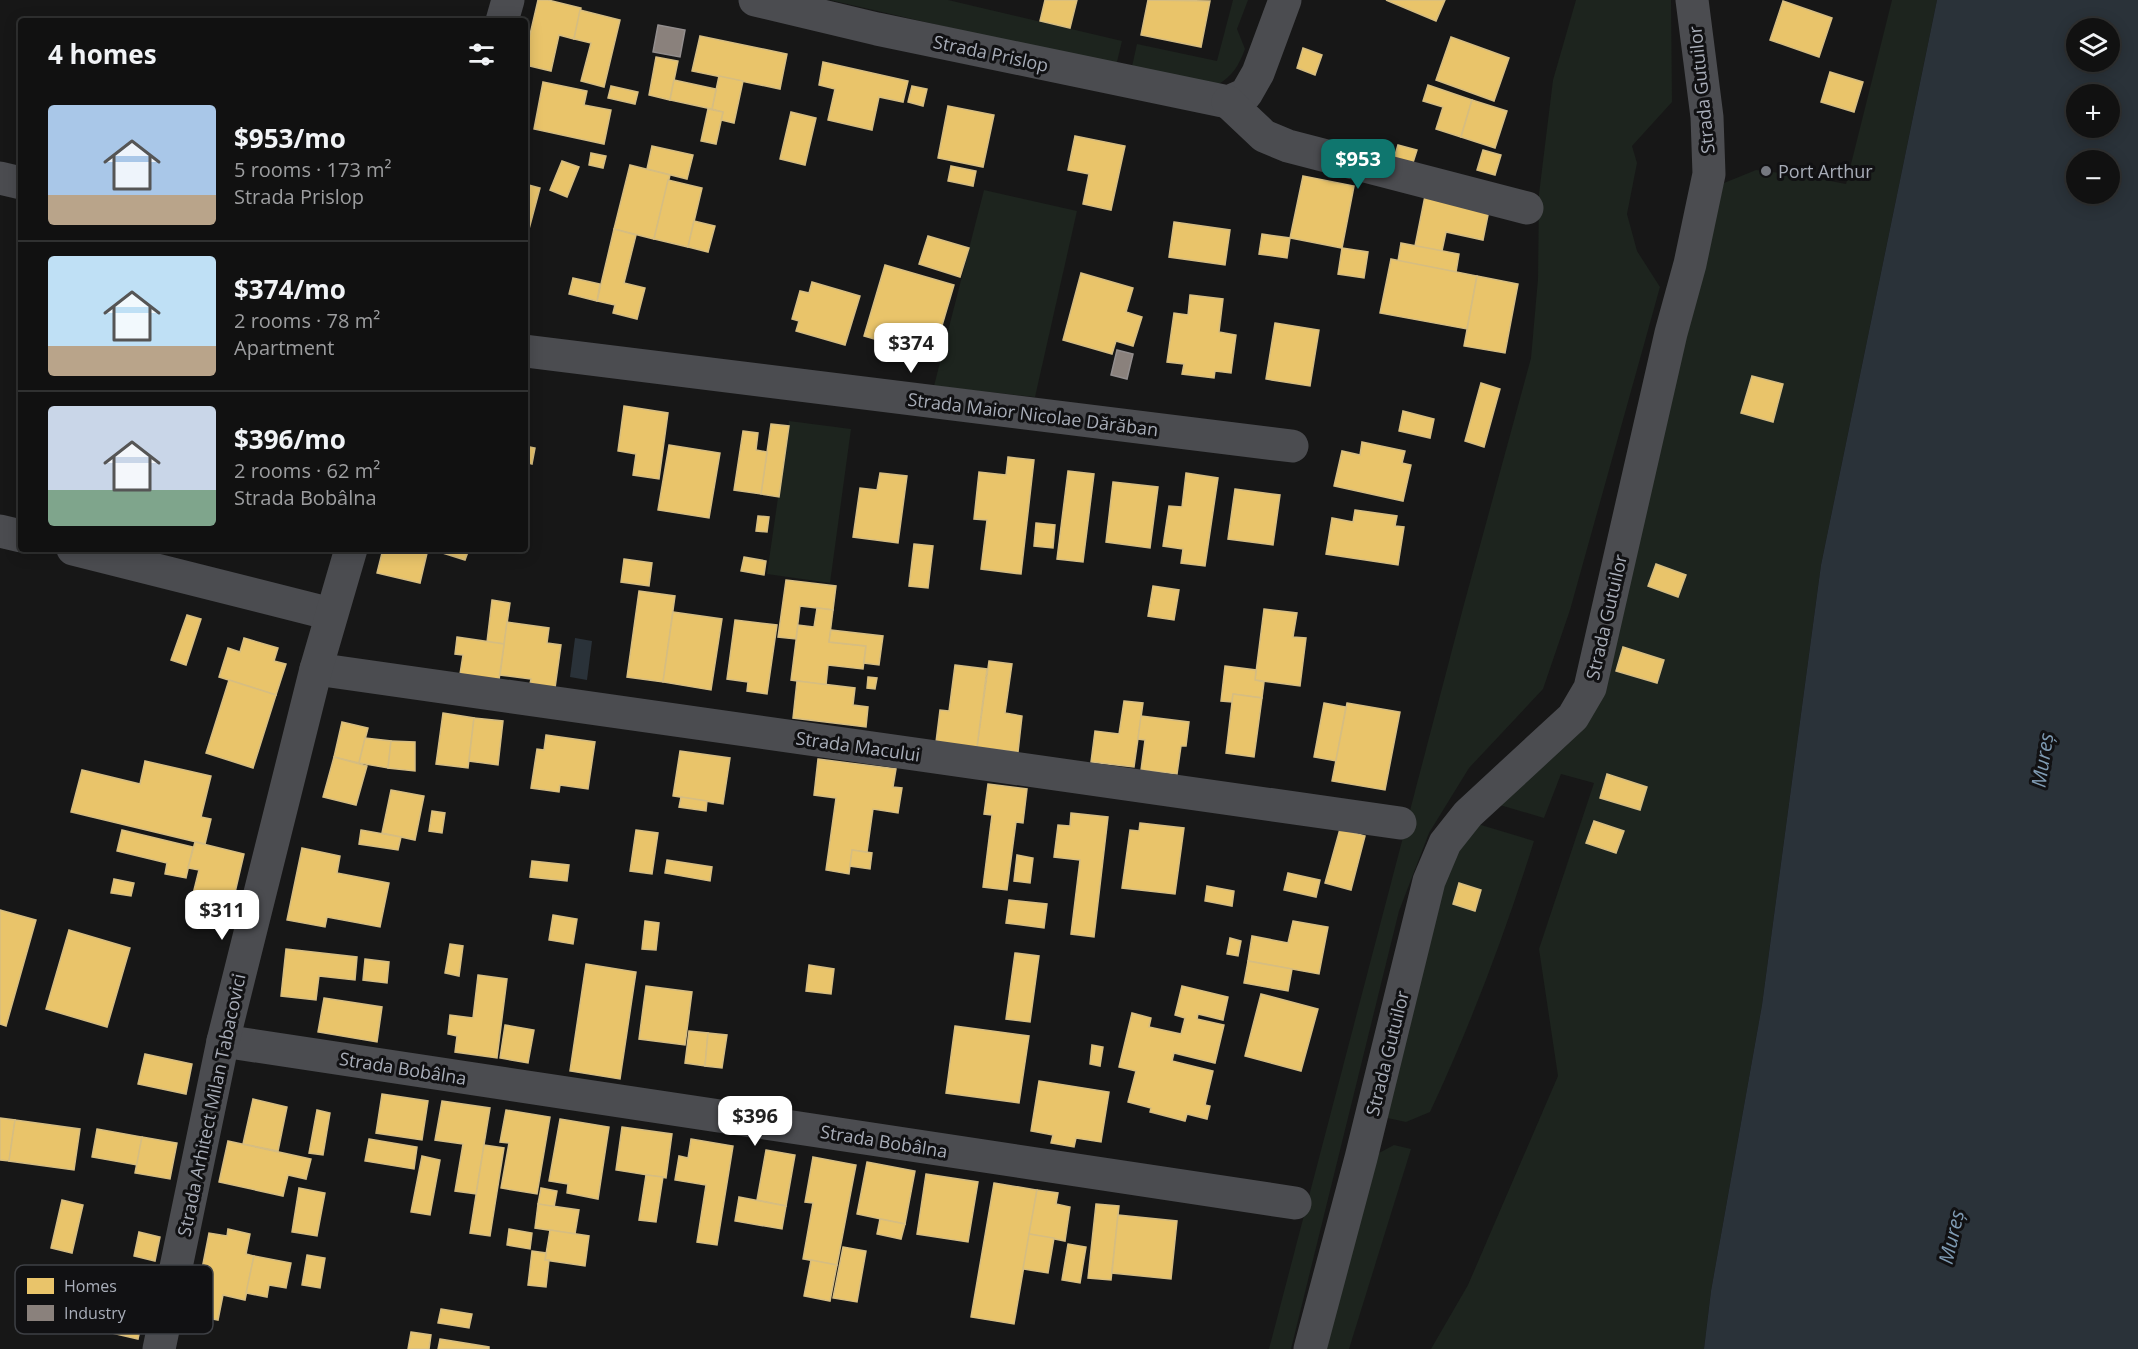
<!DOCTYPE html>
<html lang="en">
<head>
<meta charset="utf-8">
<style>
	body { margin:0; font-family:"Open Sans",sans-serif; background:#1e1f1f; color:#f1f3f6; height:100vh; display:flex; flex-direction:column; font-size:22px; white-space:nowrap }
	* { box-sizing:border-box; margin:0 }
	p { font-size:20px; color:#9c9d9f }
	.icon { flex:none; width:33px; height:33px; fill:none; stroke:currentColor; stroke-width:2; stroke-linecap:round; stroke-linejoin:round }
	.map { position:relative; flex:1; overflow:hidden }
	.side { position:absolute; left:18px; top:18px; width:510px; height:534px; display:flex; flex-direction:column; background:#111; border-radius:6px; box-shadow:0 3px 15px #0003,0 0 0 2px #303131 }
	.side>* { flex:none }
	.controls { position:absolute; left:2066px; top:18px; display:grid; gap:12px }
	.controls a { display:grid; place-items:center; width:54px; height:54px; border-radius:50%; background:#111; box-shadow:0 3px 15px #0003,0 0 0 2px #303131; font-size:30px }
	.price { position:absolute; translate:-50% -51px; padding:0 14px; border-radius:12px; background:#fff; color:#222; font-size:20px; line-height:39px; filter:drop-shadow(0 2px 3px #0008) }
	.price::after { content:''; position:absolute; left:50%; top:36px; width:18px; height:14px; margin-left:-9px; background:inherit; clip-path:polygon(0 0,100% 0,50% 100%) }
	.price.current { background:#0f766e; color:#fff }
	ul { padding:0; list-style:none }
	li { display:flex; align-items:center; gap:18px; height:150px; padding:0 30px }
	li+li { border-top:2px solid #303131 }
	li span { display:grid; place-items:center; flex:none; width:168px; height:120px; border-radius:6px; color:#555 }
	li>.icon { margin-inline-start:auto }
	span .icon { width:72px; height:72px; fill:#fffc; stroke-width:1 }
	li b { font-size:26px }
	h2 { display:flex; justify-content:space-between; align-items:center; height:72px; padding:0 30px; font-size:26px }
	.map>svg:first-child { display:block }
</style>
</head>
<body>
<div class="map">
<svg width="2138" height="1349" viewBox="0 0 2138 1349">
	<rect width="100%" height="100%" fill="#171717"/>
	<g fill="#1d241e">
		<path d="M830 0H948L1122 41 1116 66Z"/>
		<path d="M1233 0H1248L1237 29 1245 49C1239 65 1233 76 1217 85L1131 71 1137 44 1217 61Z"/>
		<path d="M1576 0H1671L1672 102 1632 146 1637 163 1627 214 1637 251 1660 287 1570 610 1543 689 1469 768 1429 833 1399 911 1291 1349H1269L1463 608 1531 358 1538 279 1539 194 1553 80Z"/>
		<path d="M1892 0H1937L1821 565 1762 1005 1711 1291 1704 1349H1431L1468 1285 1558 1076 1539 949 1594 783 1561 774 1544 818 1493 803 1572 734 1627 568 1724 183 1756 170 1810 177 1846 184Z"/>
		<path d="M984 190 1077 211 1035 397 934 386Z"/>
		<path d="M789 421 851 429 830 583 767 574Z"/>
		<path d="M1471 822 1534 841C1505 934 1471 1024 1430 1112L1406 1122 1378 1116 1431 897Z"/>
		<path d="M1394 1145 1411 1149 1349 1349H1319L1377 1154Z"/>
	</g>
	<g fill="#2a3239" fill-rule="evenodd">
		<path d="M1937 0H2138V1349H1704L1711 1291 1762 1005 1821 565ZM2076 28H2109V62H2076ZM2076 94H2109V128H2076ZM2076 160H2109V194H2076Z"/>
		<path d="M575 638 592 641 587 680 570 677Z"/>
	</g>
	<g fill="#e9c46a" stroke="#d6bd81" stroke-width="1.5">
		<path d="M538 0H548L581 8 574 39 559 35 551 71 525 65V56Z"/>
		<path d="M1045 0H1077L1070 28 1040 21Z"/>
		<path d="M1148 0 1210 1 1201 47 1141 35Z"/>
		<path d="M1386 0H1445L1436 21Z"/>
		<path d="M1783 1 1832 18 1819 57 1770 40Z"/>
		<path d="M580 10 620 20 604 87 581 81 591 43 574 39Z"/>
		<path d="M700 36 787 54 780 89 692 71Z"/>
		<path d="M1451 37 1509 58 1494 101 1436 80Z"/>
		<path d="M1303 48 1322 55 1315 75 1297 68Z"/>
		<path d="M656 57 678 61 670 100 649 95Z"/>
		<path d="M823 62 908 81 903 102 879 97 872 130 828 120 835 89 819 85Z"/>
		<path d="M1830 72 1863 82 1854 112 1821 102Z"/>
		<path d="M719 76 743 81 734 123 721 120 723 112 712 109Z"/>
		<path d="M674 80 716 89 712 109 670 100Z"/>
		<path d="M543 82 587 91 584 105 611 110 604 144 534 129Z"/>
		<path d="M1428 85 1472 100 1461 137 1436 129 1443 107 1423 101Z"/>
		<path d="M611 86 638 92 635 104 608 98Z"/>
		<path d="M912 86 927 89 923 106 908 102Z"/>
		<path d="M1472 100 1507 111 1495 148 1461 137Z"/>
		<path d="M948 106 994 115 983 167 938 158Z"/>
		<path d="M708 109 723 112 716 144 701 141Z"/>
		<path d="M791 112 816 118 805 165 780 159Z"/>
		<path d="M1075 136 1125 146 1111 210 1083 204 1089 174 1068 170Z"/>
		<path d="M1398 145 1417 150 1411 169 1392 165Z"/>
		<path d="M652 146 693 155 687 179 647 169Z"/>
		<path d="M1483 150 1501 155 1495 175 1477 170Z"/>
		<path d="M591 153 606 156 603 168 589 165Z"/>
		<path d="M562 161 579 167 567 197 550 190Z"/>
		<path d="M630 165 670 175 654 239 614 229Z"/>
		<path d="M951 166 976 171 973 186 948 181Z"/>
		<path d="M1303 176 1354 186 1342 248 1290 238Z"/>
		<path d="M668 180 702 188 688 247 654 239Z"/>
		<path d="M525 184 540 188 525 244Z"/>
		<path d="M1425 196 1489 210 1483 240 1446 232 1442 251 1415 246Z"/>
		<path d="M694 221 715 226 708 252 688 247Z"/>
		<path d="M1174 222 1230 230 1225 265 1169 257Z"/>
		<path d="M614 229 636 235 624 283 645 288 637 319 613 313 615 305 597 301Z"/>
		<path d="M1262 234 1290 238 1287 258 1259 254Z"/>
		<path d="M928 236 969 248 960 277 919 264Z"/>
		<path d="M1401 243 1459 254 1456 272 1398 261Z"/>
		<path d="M1342 248 1368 252 1364 278 1338 274Z"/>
		<path d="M1391 259 1477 276 1467 329 1380 313Z"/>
		<path d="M885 265 954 285 933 356 864 336Z"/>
		<path d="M1081 273 1133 288 1126 312 1142 317 1133 346 1116 341 1112 354 1063 340Z"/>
		<path d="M1477 276 1518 284 1505 353 1464 346Z"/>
		<path d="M573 278 600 284 597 301 569 294Z"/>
		<path d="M812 282 860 296 845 345 796 331 799 321 792 319 800 291 809 293Z"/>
		<path d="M1190 295 1223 299 1219 332 1236 335 1231 373 1215 371 1214 378 1182 374 1184 364 1167 362 1174 313 1188 315Z"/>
		<path d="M1275 323 1319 330 1310 386 1266 379Z"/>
		<path d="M1752 376 1783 384 1773 422 1741 413Z"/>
		<path d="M1481 383 1500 389 1484 447 1465 441Z"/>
		<path d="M624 406 668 413 659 479 633 475 636 454 618 451Z"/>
		<path d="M1403 411 1434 419 1430 438 1399 431Z"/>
		<path d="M771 424 789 426 779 497 761 494Z"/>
		<path d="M743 431 758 433 756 450 767 452 761 494 734 490Z"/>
		<path d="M1362 442 1405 451 1402 463 1411 465 1403 501 1334 486 1342 451 1360 455Z"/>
		<path d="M669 445 720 453 709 518 658 510Z"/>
		<path d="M525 446 535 448 532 464 525 462Z"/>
		<path d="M1008 457 1034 460 1021 574 981 569 987 520 974 519 979 472 1006 475Z"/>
		<path d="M1068 471 1094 474 1083 562 1057 559Z"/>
		<path d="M880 473 907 476 898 543 853 537 860 488 877 490Z"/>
		<path d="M1186 473 1218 478 1205 566 1181 563 1183 549 1163 546 1169 506 1182 507Z"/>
		<path d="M1113 482 1158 487 1150 548 1106 542Z"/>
		<path d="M1235 489 1280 495 1273 545 1228 539Z"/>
		<path d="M1355 510 1397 516 1395 526 1404 527 1398 565 1326 554 1332 518 1353 522Z"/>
		<path d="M758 516 769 517 767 532 756 531Z"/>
		<path d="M1036 523 1055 525 1053 548 1034 546Z"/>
		<path d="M914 544 933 546 928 588 909 586Z"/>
		<path d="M383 549H428L420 583 377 573Z"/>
		<path d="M430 549H469L465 560Z"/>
		<path d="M744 557 766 561 764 575 741 571Z"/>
		<path d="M624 559 652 563 649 586 621 582Z"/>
		<path d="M1656 564 1686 575 1678 597 1648 586Z"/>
		<path d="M786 580 836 586 833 610 800 606 796 639 778 637Z"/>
		<path d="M1153 586 1179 590 1174 620 1148 616Z"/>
		<path d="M639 591 675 596 663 682 627 677Z"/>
		<path d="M492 600 510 603 504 644 487 642Z"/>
		<path d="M817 608 833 610 829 642 866 646 863 669 828 665 826 685 791 680 798 625 814 627Z"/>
		<path d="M1264 609 1297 613 1293 637 1306 638 1300 686 1255 680Z"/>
		<path d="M673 612 722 619 711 690 663 682Z"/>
		<path d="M187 615 201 619 186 665 171 660Z"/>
		<path d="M735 620 777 625 767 694 747 691 748 682 727 679Z"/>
		<path d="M507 622 549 628 547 643 561 645 555 688 530 684 531 679 500 675Z"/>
		<path d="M831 630 883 636 879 665 864 663 866 646 829 642Z"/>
		<path d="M457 637 504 644 499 680 460 674 463 655 455 654Z"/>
		<path d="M244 638 278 648 274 661 286 664 276 695 219 677 228 648 240 652Z"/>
		<path d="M1623 647 1664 660 1657 683 1616 671Z"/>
		<path d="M989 661 1012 664 1005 713 1022 716 1018 752 977 747Z"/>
		<path d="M955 665 987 669 977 747 936 742 940 710 949 711Z"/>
		<path d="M1225 666 1256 670 1255 680 1264 682 1262 698 1233 694 1232 702 1221 701Z"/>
		<path d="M868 677 877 678 875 689 867 688Z"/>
		<path d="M229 680 276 695 253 768 206 753Z"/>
		<path d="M797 681 855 688 853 705 868 707 866 727 793 718Z"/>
		<path d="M1233 694 1262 698 1254 757 1226 753Z"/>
		<path d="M1124 701 1143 703 1134 767 1091 762 1095 731 1119 734Z"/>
		<path d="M1324 703 1346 707 1336 761 1314 757Z"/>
		<path d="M1347 703 1400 712 1385 790 1332 781Z"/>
		<path d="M443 713 474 718 468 768 436 764Z"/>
		<path d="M1141 716 1189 722 1186 746H1181L1177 774 1141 770 1145 740 1138 739Z"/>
		<path d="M474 718 503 721 498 765 469 761Z"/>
		<path d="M342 722 368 728 359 763 334 757Z"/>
		<path d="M546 735 595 742 588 789 560 785 559 792 531 788 537 749 544 750Z"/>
		<path d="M365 738 391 741 388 768 359 763Z"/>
		<path d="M391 741 415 742V771L388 768Z"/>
		<path d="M680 751 730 758 723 804 673 796Z"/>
		<path d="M334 757 367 766 356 805 323 797Z"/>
		<path d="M818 759 896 769 893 787 902 788 898 813 873 809 867 852 852 850 849 874 826 870 836 798 814 795Z"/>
		<path d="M145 761 211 776 201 817 211 819 205 844 71 812 82 770 140 784Z"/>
		<path d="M1607 774 1647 787 1640 810 1600 798Z"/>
		<path d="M988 784 1027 789 1023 823 1016 822 1007 890 983 887 992 815 984 814Z"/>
		<path d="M391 790 424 796 415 840 382 833Z"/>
		<path d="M681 797 707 801 706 811 679 807Z"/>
		<path d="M432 811 445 813 442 833 429 831Z"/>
		<path d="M1071 813 1108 817 1094 937 1071 934 1080 860 1054 857 1058 825 1070 826Z"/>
		<path d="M1594 821 1624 831 1616 853 1586 843Z"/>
		<path d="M1140 823 1184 828 1175 894 1122 888 1130 830 1139 831Z"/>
		<path d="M1340 829 1365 836 1351 890 1325 883Z"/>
		<path d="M122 830 193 847 186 878 165 874 167 863 117 851Z"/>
		<path d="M361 830 401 837 398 850 359 844Z"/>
		<path d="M636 830 658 833 652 874 630 871Z"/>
		<path d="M195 842 244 854 233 901 212 896 210 902 192 898 199 870 188 868Z"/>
		<path d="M302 848 340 856 337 873 389 883 380 927 327 917 325 927 287 920Z"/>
		<path d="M852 850 872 853 870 869 850 866Z"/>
		<path d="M1017 855 1033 858 1030 883 1014 881Z"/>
		<path d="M667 860 712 867 710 881 665 873Z"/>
		<path d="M532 861 569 865 567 881 530 877Z"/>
		<path d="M1288 873 1320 880 1316 897 1284 890Z"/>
		<path d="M114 879 134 883 131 896 111 893Z"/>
		<path d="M1459 883 1481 890 1475 911 1453 904Z"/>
		<path d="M1207 886 1234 891 1232 906 1205 901Z"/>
		<path d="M1009 900 1047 904 1044 928 1006 923Z"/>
		<path d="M0 910 36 920 6 1026 0 1024Z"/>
		<path d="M553 915 577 919 573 944 549 940Z"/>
		<path d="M645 921 659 923 656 950 642 949Z"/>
		<path d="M1293 921 1328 927 1319 974 1248 961 1252 936 1288 943Z"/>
		<path d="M69 930 130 948 107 1027 46 1009Z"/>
		<path d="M1230 938 1241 941 1238 956 1227 954Z"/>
		<path d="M450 944 463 946 459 976 445 973Z"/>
		<path d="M286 949 357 957 355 980 319 976 316 1000 281 996Z"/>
		<path d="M1015 953 1039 956 1030 1022 1006 1019Z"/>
		<path d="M365 959 389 962 387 983 363 980Z"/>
		<path d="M1248 961 1292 969 1288 991 1244 983Z"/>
		<path d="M586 964 636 972 620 1079 570 1071Z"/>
		<path d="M809 965 834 969 831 994 806 991Z"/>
		<path d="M478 975 507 979 497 1058 455 1052 457 1036 448 1034 450 1015 473 1018Z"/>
		<path d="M646 986 692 992 685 1045 639 1039Z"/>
		<path d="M1182 986 1228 997 1223 1020 1198 1014 1197 1019 1224 1025 1215 1063 1174 1053 1172 1061 1213 1071 1205 1105 1210 1106 1207 1119 1187 1114 1185 1121 1150 1112 1151 1108 1128 1102 1136 1071 1119 1067 1132 1013 1151 1018 1149 1027 1181 1034 1185 1018 1175 1015Z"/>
		<path d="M1261 994 1318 1009 1301 1071 1245 1056Z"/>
		<path d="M324 998 382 1007 377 1042 318 1032Z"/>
		<path d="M505 1025 534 1030 528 1063 500 1058Z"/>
		<path d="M955 1026 1029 1036 1019 1103 946 1093Z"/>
		<path d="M689 1031 708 1033 705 1066 685 1063Z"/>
		<path d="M708 1033 727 1035 722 1068 705 1066Z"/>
		<path d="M1092 1045 1103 1047 1100 1066 1090 1064Z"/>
		<path d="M145 1054 192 1064 186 1094 138 1084Z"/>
		<path d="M1039 1081 1109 1092 1101 1142 1076 1138 1074 1147 1051 1143 1053 1135 1031 1131Z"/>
		<path d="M382 1094 428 1101 422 1140 376 1133Z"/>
		<path d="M253 1099 287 1107 278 1151 243 1144Z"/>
		<path d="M442 1101 490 1108 476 1194 455 1191 463 1144 435 1140Z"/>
		<path d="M317 1110 330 1113 323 1155 309 1153Z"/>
		<path d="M506 1110 550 1117 537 1194 501 1188 509 1143 500 1142Z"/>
		<path d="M0 1118 15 1120 9 1161 0 1160Z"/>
		<path d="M560 1119 609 1127 598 1199 567 1193 568 1184 549 1181Z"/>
		<path d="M15 1120 80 1129 74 1170 9 1161Z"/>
		<path d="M622 1127 672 1134 666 1178 616 1170Z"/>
		<path d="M97 1129 142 1137 137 1165 92 1157Z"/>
		<path d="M142 1137 177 1143 170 1179 135 1173Z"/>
		<path d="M369 1139 417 1147 414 1169 365 1161Z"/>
		<path d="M691 1139 733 1146 717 1245 697 1242 706 1185 675 1180 679 1156 688 1158Z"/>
		<path d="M228 1141 311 1159 306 1179 288 1175 283 1196 219 1182Z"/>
		<path d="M484 1145 504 1148 490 1236 470 1233Z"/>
		<path d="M766 1150 795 1155 786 1206 757 1200Z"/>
		<path d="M422 1156 440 1160 430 1215 411 1212Z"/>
		<path d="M813 1157 856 1165 837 1265 803 1259 813 1203 805 1202Z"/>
		<path d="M867 1162 915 1171 905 1224 857 1214Z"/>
		<path d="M926 1174 978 1182 968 1242 917 1234Z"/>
		<path d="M646 1175 663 1177 656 1222 639 1220Z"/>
		<path d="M994 1183 1037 1190 1014 1324 971 1317Z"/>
		<path d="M299 1188 325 1193 317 1236 292 1232Z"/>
		<path d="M541 1188 557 1191 554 1207 538 1204Z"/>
		<path d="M1037 1190 1058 1193 1056 1204 1070 1207 1065 1241 1029 1234Z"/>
		<path d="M739 1197 786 1206 782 1229 735 1221Z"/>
		<path d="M62 1200 83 1205 72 1253 51 1248Z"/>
		<path d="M538 1204 579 1210 575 1234 535 1228Z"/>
		<path d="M1096 1204 1119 1206 1111 1280 1088 1278Z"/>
		<path d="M1118 1215 1177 1221 1171 1279 1112 1273Z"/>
		<path d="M880 1219 905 1224 901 1239 877 1234Z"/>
		<path d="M228 1229 250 1234 246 1254 254 1256 245 1300 223 1295 218 1320 193 1315 209 1233 227 1236Z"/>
		<path d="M509 1229 532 1233 530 1249 507 1245Z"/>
		<path d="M550 1230 589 1236 585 1266 545 1260Z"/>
		<path d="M139 1232 160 1237 155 1261 134 1256Z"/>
		<path d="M1029 1234 1054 1238 1048 1273 1023 1269Z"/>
		<path d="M1068 1244 1086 1247 1080 1283 1062 1280Z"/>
		<path d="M843 1247 866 1251 857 1302 833 1298Z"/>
		<path d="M532 1251 546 1253 545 1260H549L546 1287 528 1285Z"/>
		<path d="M307 1255 325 1258 320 1288 302 1285Z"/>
		<path d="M254 1256 291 1263 286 1288 269 1285 267 1297 246 1293Z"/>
		<path d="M811 1260 837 1265 830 1301 804 1296Z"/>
		<path d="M111 1294 146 1302 138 1339 103 1331Z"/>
		<path d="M441 1309 472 1314 469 1328 438 1323Z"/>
		<path d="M411 1332 431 1335 429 1349H408Z"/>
		<path d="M440 1339 489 1347V1349H438Z"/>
	</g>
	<g fill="#8a817c" stroke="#938e8e" stroke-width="1.5">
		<path d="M658 25 685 30 680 57 653 52Z"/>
		<path d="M1117 350 1133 354 1127 379 1111 375Z"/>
	</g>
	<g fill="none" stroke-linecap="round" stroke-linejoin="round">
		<g stroke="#4b4c50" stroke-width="33">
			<path d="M755 0 877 29 1228 102 1246 94 1258 73 1285 0"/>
			<path d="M502 21 508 0"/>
			<path d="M1228 102 1264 136 1288 146 1527 208"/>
			<path d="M0 178 21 183"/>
			<path d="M525 351 1292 446"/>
			<path d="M0 531 21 536"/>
			<path d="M73 549 331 614"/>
			<path d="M316 669 1400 823"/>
			<path d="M223 1041 1295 1203"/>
			<path d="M159 1349 223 1041 316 669 351 549"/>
			<path d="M1310 1349 1361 1158 1429 881 1445 843 1468 814 1573 717 1590 688 1671 333 1690 264 1709 174 1707 117 1692 0"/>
		</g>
	</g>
	<circle fill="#757880" stroke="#111113" stroke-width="2" cx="1766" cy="171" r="6"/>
	<g text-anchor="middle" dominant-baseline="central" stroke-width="6" stroke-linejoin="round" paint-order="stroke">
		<g font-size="18" fill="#a8adb8" stroke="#111113">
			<text transform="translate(991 53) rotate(12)">Strada Prislop</text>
			<text transform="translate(1701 90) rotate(-96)">Strada Gutuilor</text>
			<text transform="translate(1033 414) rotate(7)">Strada Maior Nicolae Dărăban</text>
			<text transform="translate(1606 617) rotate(-77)">Strada Gutuilor</text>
			<text transform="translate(858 746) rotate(8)">Strada Macului</text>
			<text transform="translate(1387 1053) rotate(-76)">Strada Gutuilor</text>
			<text transform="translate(403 1068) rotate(9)">Strada Bobâlna</text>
			<text transform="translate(211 1105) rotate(-78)">Strada Arhitect Milan Tabacovici</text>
			<text transform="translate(884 1141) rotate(9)">Strada Bobâlna</text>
		</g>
		<g font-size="18" fill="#a8adb8" stroke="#111113" text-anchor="start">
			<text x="1778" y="171">Port Arthur</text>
		</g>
		<g font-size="20" font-style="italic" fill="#7f9bb3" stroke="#111113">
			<text transform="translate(2042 760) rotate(-81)">Mureș</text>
			<text transform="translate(1951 1237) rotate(-77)">Mureș</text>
		</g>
	</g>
	<rect x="15" y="1265" width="198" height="69" rx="9" fill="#111113" stroke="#3e4045" stroke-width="1.5"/>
	<rect x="27" y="1278" width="27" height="16" fill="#e9c46a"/>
	<rect x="27" y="1305" width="27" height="16" fill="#8a817c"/>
	<g font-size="16" fill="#a8adb8">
		<text x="64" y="1292">Homes</text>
		<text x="64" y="1319">Industry</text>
	</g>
</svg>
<div class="controls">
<a><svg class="icon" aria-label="layers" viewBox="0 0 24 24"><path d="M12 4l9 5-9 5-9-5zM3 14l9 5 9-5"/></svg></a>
<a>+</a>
<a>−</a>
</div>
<b class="price current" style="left:1358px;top:190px">$953</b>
<b class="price" style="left:911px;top:374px">$374</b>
<b class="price" style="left:222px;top:941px">$311</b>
<b class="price" style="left:755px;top:1147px">$396</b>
<section class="side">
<h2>4 homes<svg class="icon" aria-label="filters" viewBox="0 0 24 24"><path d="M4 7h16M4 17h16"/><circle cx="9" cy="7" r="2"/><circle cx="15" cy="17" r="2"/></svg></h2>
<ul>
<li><span style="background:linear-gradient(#a9c7e8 75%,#b9a48a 0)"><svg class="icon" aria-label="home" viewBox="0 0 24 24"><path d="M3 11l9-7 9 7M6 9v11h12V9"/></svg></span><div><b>$953/mo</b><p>5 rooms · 173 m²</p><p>Strada Prislop</p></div></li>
<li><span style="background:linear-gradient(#bfe0f5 75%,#b9a48a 0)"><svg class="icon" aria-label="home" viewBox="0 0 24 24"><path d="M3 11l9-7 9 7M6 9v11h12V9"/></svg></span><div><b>$374/mo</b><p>2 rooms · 78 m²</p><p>Apartment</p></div></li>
<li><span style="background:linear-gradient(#c9d6e8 70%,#7fa58c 0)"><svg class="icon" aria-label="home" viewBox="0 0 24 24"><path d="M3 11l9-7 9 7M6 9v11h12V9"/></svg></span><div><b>$396/mo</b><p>2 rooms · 62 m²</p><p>Strada Bobâlna</p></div></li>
</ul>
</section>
</div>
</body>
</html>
